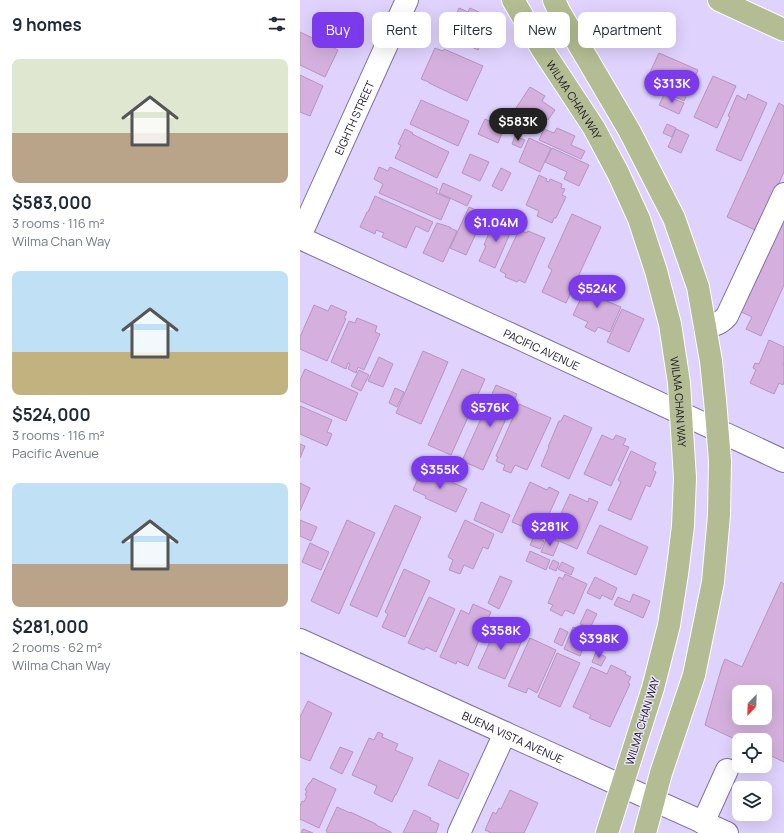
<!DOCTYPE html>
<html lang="en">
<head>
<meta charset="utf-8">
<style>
	body { margin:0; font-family:Manrope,sans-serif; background:#f2f2f3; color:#1f2937; height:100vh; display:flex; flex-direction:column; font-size:15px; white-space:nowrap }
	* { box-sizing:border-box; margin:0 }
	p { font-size:13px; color:#747a83 }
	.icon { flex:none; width:22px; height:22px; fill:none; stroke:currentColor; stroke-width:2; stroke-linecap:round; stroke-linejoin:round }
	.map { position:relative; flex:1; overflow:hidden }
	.panel { display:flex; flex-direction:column; background:#fff; width:300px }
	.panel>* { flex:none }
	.guide { position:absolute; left:12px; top:12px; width:380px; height:36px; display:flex; gap:8px }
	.needle { width:26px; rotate:203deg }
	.tools { position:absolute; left:432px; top:685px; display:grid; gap:8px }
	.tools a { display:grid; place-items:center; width:40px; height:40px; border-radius:8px; background:#fff; box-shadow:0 4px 16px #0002; font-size:20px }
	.price { position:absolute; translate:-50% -34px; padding:0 9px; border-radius:14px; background:#7c3aed; color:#fff; font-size:13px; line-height:26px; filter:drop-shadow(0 1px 2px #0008) }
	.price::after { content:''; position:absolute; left:50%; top:24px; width:12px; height:9px; margin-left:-6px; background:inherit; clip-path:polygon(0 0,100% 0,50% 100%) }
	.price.on { background:#222; color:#fff }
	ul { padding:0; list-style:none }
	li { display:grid; align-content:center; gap:8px; height:212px; padding:0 12px }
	li span { display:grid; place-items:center; height:124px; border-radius:8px; color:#555 }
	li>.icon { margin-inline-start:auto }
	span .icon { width:72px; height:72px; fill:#fffc; stroke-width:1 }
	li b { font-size:17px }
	h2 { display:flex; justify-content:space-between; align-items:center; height:48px; padding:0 12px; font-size:17px }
	.pill { padding:0 14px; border-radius:8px; background:#fff; box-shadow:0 4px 16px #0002; font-size:14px; line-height:36px }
	.pill.on { background:#7c3aed; color:#fff }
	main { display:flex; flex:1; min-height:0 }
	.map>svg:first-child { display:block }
</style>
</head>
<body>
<main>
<section class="panel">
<h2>9 homes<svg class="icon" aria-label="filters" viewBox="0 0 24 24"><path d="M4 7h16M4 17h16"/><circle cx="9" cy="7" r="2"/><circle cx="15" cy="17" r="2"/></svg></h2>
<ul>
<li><span style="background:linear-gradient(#dfe7d0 60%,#b9a48a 0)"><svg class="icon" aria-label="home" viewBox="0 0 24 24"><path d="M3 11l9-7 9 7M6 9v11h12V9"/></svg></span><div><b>$583,000</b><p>3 rooms · 116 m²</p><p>Wilma Chan Way</p></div></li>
<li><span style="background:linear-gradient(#bfe0f5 65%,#c2b280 0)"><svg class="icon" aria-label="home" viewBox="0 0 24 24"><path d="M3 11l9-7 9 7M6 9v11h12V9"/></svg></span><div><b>$524,000</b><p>3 rooms · 116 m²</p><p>Pacific Avenue</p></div></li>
<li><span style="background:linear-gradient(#bfe0f5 65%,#b9a48a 0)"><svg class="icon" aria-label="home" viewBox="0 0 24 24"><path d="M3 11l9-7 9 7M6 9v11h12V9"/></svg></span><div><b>$281,000</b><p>2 rooms · 62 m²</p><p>Wilma Chan Way</p></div></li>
</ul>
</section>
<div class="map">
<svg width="484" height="833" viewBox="0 0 484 833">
	<rect width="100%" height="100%" fill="#dfd2fd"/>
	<g fill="#d5b0de" stroke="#b793c0" fill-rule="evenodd">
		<path d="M159 8 168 12 170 8 192 18 178 50 147 36Z"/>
		<path d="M0 32 38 50 25 77 0 65Z"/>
		<path d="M135 48 143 51 144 49 183 66 167 101 129 83V82L121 79Z"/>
		<path d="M359 53 398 70 384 101 345 83Z"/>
		<path d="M0 75 23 86 10 116 0 112Z"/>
		<path d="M413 76 436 86 417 128 394 117Z"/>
		<path d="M230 87 245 96 242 101 255 110 248 120 242 116 238 122 216 108Z"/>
		<path d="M448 94 467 103 441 161 416 150 430 117 428 116 437 95 446 100Z"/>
		<path d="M364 95 384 103 379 114 359 105Z"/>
		<path d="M121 100 169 121 158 146 110 124Z"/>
		<path d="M479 103 484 106V172L457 231 427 217Z"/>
		<path d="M185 119 204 128 198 143 178 134Z"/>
		<path d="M367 124 376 128 372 137 363 133Z"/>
		<path d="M257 128 275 136 271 145 285 151 281 159 239 140 244 129 254 133Z"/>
		<path d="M105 129 113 133 112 134 149 152 137 178 95 158 101 145 98 144Z"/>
		<path d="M376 129 389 135 381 153 368 147Z"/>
		<path d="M215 136 225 140 221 148 212 144Z"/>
		<path d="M229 138 251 148 240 172 219 162Z"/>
		<path d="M252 148 289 165 279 186 264 179 267 172 245 162Z"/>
		<path d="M170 154 189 162 180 181 162 173Z"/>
		<path d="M79 167 88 171 90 167 138 189 136 193 150 199 141 220 79 193 83 184 74 179Z"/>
		<path d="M201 168 211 173 202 191 192 186Z"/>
		<path d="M239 175 247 179 246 181 249 182 250 179 262 184 261 188 265 189 262 195 266 197 256 218H254L252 223 237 216 239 211 226 205Z"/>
		<path d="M143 183 172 196 167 206 139 193Z"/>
		<path d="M75 196 133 222 128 232 116 226 106 248 82 237 84 233 76 230 75 234 60 227 67 212H68Z"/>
		<path d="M484 202V285L461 336 446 329 452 317 435 309Z"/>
		<path d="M169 207 185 214 166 255 150 248Z"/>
		<path d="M272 214 301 227 266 303 242 292 252 270 248 267Z"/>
		<path d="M200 218 214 224 195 268 179 261 186 246 184 245 189 233 191 234 194 228H195Z"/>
		<path d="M137 223 150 227V228L157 231 143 262 123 253Z"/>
		<path d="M219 230 227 233 228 231 245 238 225 283 219 280 217 282 205 277 206 274 200 271Z"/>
		<path d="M289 282 308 291 304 300 321 307 310 332 298 327 295 332 285 327 288 322 273 315Z"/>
		<path d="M14 305 28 311 31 305 47 312 44 318 46 319 27 361 0 349V337Z"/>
		<path d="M322 309 344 319 329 352 307 342Z"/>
		<path d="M57 318 77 326 75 332 80 334 64 370 58 367 56 373 48 369 50 364 48 363 46 369 31 362 49 321 55 323Z"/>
		<path d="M469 340 484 347V362L483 365 484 366V382L483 385 479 383 474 394 450 383 456 370 453 368 455 363 459 364Z"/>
		<path d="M123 351 148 362 121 424 96 413Z"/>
		<path d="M79 357 93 364 83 387 68 381Z"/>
		<path d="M5 369 58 393 46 421 0 401V380Z"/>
		<path d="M162 369 185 379 151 455 128 445Z"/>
		<path d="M59 370 69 375 61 391 51 386Z"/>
		<path d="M196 385 217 394 183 470 162 461Z"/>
		<path d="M95 388 104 392 97 407 89 403Z"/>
		<path d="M219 404 251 418 227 470 215 465 211 473 203 470 205 465 196 461 198 457 196 456Z"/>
		<path d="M0 406 32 420 27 432 32 434 27 446 0 434Z"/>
		<path d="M264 415 292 428 269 479 241 466 249 447H248L259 421H261Z"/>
		<path d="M302 435 313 440 316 435 326 439 323 445 329 447 311 486 284 474Z"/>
		<path d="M0 444 5 446 0 458Z"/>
		<path d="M331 451 356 463 353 470 356 472 350 487 346 485 331 520 308 510 321 482 318 480Z"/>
		<path d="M122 469 167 489 156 512 125 498 126 496 113 490Z"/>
		<path d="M230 482 247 490 249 487 259 492 240 534 212 522Z"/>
		<path d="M0 483 10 488 0 511Z"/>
		<path d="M270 494 288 502 289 498 298 502 277 549 250 537Z"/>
		<path d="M181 502 210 515 202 533 174 520Z"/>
		<path d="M95 505 121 517 77 617 50 605Z"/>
		<path d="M0 520 17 527 11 541 0 536Z"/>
		<path d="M47 520 75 533 39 614 11 601Z"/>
		<path d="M165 520 194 534 188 549 183 547 173 569 164 565 160 574 149 570 153 560 148 557Z"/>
		<path d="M300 525 348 547 336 575 287 553Z"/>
		<path d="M234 536 244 541 240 549 230 545Z"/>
		<path d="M247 537 259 542 253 556 241 552Z"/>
		<path d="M10 543 29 552 21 570 2 562Z"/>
		<path d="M230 551 250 560 246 570 226 561Z"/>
		<path d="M253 560 259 563 256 571 249 568Z"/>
		<path d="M262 562 274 568 271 575 258 569Z"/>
		<path d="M104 569 130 581 105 637 82 627 88 614 85 612Z"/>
		<path d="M265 574 287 584 274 614 265 610 262 616 250 610 253 605 248 603 259 577 263 579Z"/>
		<path d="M200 576 212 581 199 609 188 603Z"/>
		<path d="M295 577 317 588 312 600 302 595 300 599 287 593Z"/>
		<path d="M481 582 484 584V762L465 753V740H439V741L405 725 422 666 425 659 442 667ZM439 692H465V718H439Z"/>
		<path d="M333 594 350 601 343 618 314 605 318 597 330 602Z"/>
		<path d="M129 597 155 609 136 652 126 647 124 650 108 643Z"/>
		<path d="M173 604 191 612 168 666 157 661 156 664 140 657 161 610 169 614Z"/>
		<path d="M287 609 297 614 290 628 280 624Z"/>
		<path d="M202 623 222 632 219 637 223 638 205 679 178 668 197 626 199 628Z"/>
		<path d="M273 627 289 634 280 656 264 649Z"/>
		<path d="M260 628 268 632 262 646 254 642Z"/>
		<path d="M230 638 256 650 237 693 228 688 226 693 208 686Z"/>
		<path d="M296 652 306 657 301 666 292 662Z"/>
		<path d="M257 653 280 663 260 707 238 697Z"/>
		<path d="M311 665 326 672 325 674 331 677 328 683 330 684 310 727 289 718 291 715 273 707 291 667 307 674Z"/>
		<path d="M8 701 32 713 10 761 0 757V717Z"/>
		<path d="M78 732 83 734 82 737 98 744 95 750 113 758 96 795H95L92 802 74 793 77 786 52 775 69 738 74 740Z"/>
		<path d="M40 747 53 752 42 774 30 768Z"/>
		<path d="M139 760 169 774 158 799 128 785Z"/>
		<path d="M13 778 36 789 19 828 0 819V806L2 801 4 802 7 796 5 795 7 791 5 790 9 783H10Z"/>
		<path d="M210 790 238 803 224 833H189L190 832 185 830 193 812 196 814 199 808 201 809Z"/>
		<path d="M37 807 50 813V812L76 824V825L91 832V833H27V831H26Z"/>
		<path d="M114 810 131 818 130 820 139 824 136 833H103Z"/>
		<path d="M3 829 13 833H1Z"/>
	</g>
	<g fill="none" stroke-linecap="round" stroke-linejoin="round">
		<defs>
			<g id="minor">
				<path id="s1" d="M0 236 107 0"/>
				<path id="s2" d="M0 238 212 335 484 461"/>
				<path d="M405 327C415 325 420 324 427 316L484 194"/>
				<path id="s3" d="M0 640 322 786 427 833"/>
				<path d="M403 823 427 770"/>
				<path d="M159 833 205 733"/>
			</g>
			<g id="major">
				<path id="s4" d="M213 0 242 49 294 128 318 173 339 219 356 271 370 324 379 383 385 478 383 526 377 574 369 625 353 688 307 833"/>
				<path d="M254 0 259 11 329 130 374 218 398 287 411 361 415 400 420 461 419 515 413 582 394 675 361 773 345 833"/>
				<path d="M419 0 484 30"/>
			</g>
		</defs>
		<use href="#minor" stroke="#8171a1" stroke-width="24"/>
		<use href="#major" stroke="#fff" stroke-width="24"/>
		<use href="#minor" stroke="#fff" stroke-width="22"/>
		<use href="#major" stroke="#b3bc92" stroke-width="22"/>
	</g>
	<g text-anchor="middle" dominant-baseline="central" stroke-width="3" stroke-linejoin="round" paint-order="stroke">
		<g font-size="11" fill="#191225" stroke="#eae3f9">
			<text stroke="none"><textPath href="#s4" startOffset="117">WILMA CHAN WAY</textPath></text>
			<text stroke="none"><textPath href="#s1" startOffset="130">EIGHTH STREET</textPath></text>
			<text stroke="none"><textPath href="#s2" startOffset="266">PACIFIC AVENUE</textPath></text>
			<text stroke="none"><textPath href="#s4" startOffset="441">WILMA CHAN WAY</textPath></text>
			<text transform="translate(342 721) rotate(-73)">WILMA CHAN WAY</text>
			<text stroke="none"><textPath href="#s3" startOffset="234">BUENA VISTA AVENUE</textPath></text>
		</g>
	</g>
</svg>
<div class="tools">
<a><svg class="needle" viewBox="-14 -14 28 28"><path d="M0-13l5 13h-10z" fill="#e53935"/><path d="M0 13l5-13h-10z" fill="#747a83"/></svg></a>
<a><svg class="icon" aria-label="locate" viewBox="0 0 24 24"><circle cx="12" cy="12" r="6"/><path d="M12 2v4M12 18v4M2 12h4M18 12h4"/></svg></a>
<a><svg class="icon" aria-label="layers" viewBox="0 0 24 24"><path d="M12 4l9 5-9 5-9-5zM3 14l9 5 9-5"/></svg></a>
</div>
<b class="price" style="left:372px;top:104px">$313K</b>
<b class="price on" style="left:218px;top:142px">$583K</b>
<b class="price" style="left:196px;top:243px">$1.04M</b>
<b class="price" style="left:297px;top:309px">$524K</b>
<b class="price" style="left:190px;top:428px">$576K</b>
<b class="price" style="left:140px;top:490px">$355K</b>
<b class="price" style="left:250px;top:547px">$281K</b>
<b class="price" style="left:201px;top:651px">$358K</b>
<b class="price" style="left:299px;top:659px">$398K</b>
<div class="guide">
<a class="pill on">Buy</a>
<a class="pill">Rent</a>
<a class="pill">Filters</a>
<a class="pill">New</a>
<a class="pill">Apartment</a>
</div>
</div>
</main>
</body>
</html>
